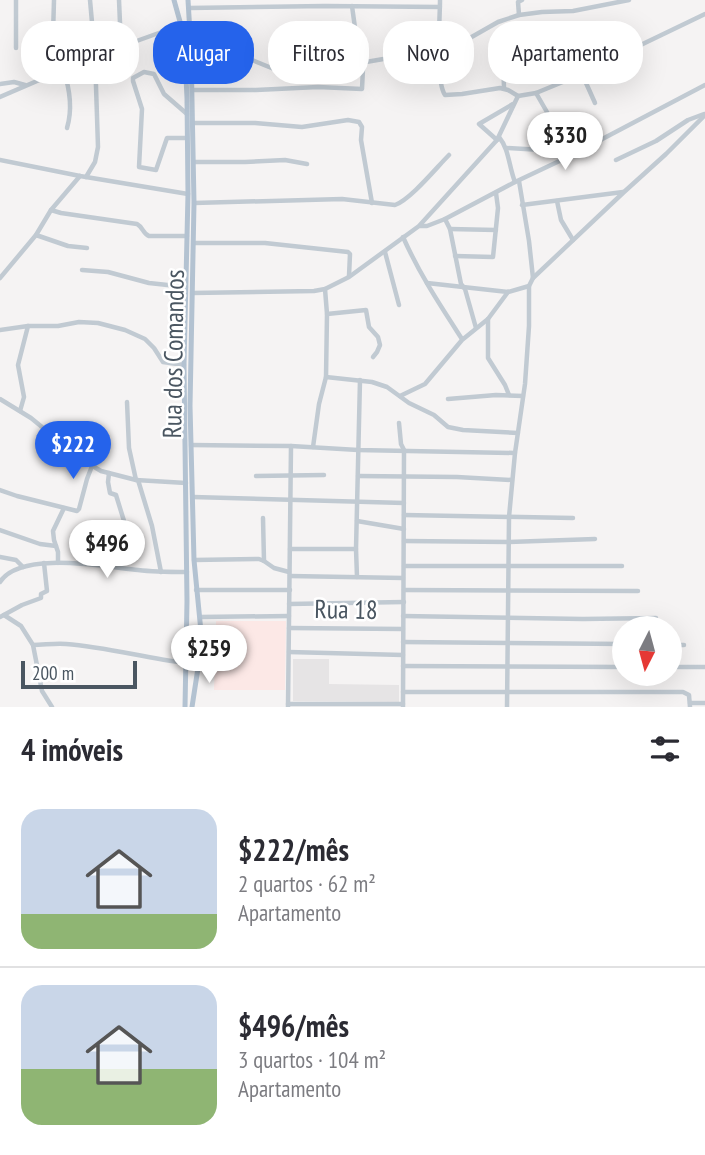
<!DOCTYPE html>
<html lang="pt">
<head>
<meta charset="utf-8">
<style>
	body { margin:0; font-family:"PT Sans Narrow",sans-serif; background:#f2f2f3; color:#2b2b33; height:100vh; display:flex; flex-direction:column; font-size:26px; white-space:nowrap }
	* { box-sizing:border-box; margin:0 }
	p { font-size:23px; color:#7c7c81 }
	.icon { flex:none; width:38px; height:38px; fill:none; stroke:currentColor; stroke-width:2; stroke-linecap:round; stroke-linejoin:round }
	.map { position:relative; height:707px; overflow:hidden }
	.details { display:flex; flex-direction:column; background:#fff; flex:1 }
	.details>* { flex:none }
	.hud { position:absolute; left:21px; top:21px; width:663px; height:63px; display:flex; gap:14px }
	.needle { width:46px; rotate:186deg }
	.controls { position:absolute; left:612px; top:616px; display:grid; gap:14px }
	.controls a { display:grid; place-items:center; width:70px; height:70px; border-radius:50%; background:#fff; box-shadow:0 7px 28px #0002; font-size:35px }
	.scale { position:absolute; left:21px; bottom:18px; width:116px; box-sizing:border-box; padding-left:7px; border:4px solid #4a5661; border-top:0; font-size:19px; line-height:24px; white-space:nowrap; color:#4a5661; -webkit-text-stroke:5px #fff; paint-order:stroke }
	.price { position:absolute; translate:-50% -60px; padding:0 16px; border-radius:24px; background:#fff; color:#222; font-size:23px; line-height:46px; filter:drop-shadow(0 2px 4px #0008) }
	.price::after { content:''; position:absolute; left:50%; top:42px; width:21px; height:16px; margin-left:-10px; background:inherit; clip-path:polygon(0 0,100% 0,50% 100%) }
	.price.on { background:#2563eb; color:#fff }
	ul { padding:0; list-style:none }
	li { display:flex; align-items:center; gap:21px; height:175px; padding:0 21px }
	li+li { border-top:2px solid #e1e1e2 }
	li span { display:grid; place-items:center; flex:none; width:196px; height:140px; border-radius:21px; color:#555 }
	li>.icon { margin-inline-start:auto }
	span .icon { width:84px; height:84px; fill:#fffc; stroke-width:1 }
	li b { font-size:30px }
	h2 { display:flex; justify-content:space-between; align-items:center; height:84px; padding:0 21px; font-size:30px }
	.tag { padding:0 24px; border-radius:28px; background:#fff; box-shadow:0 7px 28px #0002; font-size:24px; line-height:63px }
	.tag.on { background:#2563eb; color:#fff }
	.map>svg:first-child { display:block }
</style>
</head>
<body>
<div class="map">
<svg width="705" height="707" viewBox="0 0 705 707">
	<rect width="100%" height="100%" fill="#f5f3f3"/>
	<path fill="#e6e4e5" d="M293 659H329V684L399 685V702L293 701Z"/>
	<path fill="#fce8e6" d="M216 621H286L285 690H214Z"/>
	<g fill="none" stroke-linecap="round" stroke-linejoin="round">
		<g stroke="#c1cad2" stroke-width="4.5">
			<path d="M16 0V48"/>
			<path d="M119 0 121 46"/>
			<path d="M440 0C440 20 435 80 445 95L462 94 500 88 508 90 518 96 536 93 570 79 705 14"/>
			<path d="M189 8 325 6 440 7"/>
			<path d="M519 15 518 2 522 0"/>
			<path d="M53 35 54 0"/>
			<path d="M191 50 230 51 274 69 313 71 454 47 498 22 519 15 542 12 573 11 629 0"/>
			<path d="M503 58 504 88"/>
			<path d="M63 69C70 89 73 108 67 128"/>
			<path d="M582 74 595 103"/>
			<path d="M0 84 14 82 25 85"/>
			<path d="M192 90H256L318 87 362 89 363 68 356 35 352 6"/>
			<path d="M536 93 555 126"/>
			<path d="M0 97 95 56 181 25"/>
			<path d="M187 114 164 94 154 74 144 72 133 78V81L142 109 139 167 156 170 167 138H187"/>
			<path d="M193 123H255L302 127 348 120 359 122 362 127 361 140 372 203"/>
			<path d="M499 137C509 149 509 167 515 182"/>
			<path d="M497 140 479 124 513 104"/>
			<path d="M506 148 542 150"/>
			<path d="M0 160 80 176 188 194"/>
			<path d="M616 160 656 141 688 120 704 114"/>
			<path d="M194 162H245L285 160 307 164"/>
			<path d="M86 177 95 162 98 147 95 56 90 0"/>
			<path d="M557 201 561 220 573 240"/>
			<path d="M194 203 342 199 395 205C411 199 436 168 449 155"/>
			<path d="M522 205 623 192"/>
			<path d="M51 210 61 213 137 224C143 227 143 234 149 236H187"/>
			<path d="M445 219 450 229 461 284 465 289 476 328"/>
			<path d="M420 226H427L445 219 515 182 570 156 705 85"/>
			<path d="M450 229 496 230"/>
			<path d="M36 235 68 246 87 248"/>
			<path d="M403 237C420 275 440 305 462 339"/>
			<path d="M194 243H265L348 252 350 254 349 276"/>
			<path d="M385 252 399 305"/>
			<path d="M455 256 493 257 498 208 496 193"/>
			<path d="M82 270 108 272 149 283 186 287"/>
			<path d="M0 278 36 235 51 210 80 176"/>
			<path d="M533 278 624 192 666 154 705 115"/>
			<path d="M427 283 508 292 529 286"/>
			<path d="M192 293 314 291 325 289 349 277 419 226 497 140 518 96"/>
			<path d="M327 314 366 310 369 327 378 337 380 345 377 352 373 357"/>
			<path d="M488 319V358L505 385 509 395"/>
			<path d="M0 330 28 326H58L79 322 98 323 125 330 145 339 154 348 163 362 184 365"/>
			<path d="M326 377 372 382 387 387 409 403 434 415 448 427 463 430 518 433"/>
			<path d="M400 396 425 384 462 340 488 319 508 292"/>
			<path d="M0 399 31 418 81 459 101 471 136 480 186 483"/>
			<path d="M448 399 496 395 523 396"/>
			<path d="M127 402 129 448 136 480"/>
			<path d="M20 411 24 397 18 365 28 326"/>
			<path d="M399 423 401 444 404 450 403 707"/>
			<path d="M191 445 291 446 358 450 515 453"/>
			<path d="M313 447 319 404 326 377 327 314 325 289"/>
			<path d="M109 473 108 482 110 493 116 495 124 521"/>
			<path d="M256 476 324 475"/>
			<path d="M358 476 457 477 512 480"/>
			<path d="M138 480 152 526 161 572"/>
			<path d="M0 490 17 496 77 511 79 509 87 479 92 466"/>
			<path d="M193 497 404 503"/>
			<path d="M404 515 573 518"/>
			<path d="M263 518 264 561"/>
			<path d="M357 521 404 529"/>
			<path d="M0 530 40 544 56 546"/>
			<path d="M404 541 509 542 595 539"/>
			<path d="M290 549H356"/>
			<path d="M0 557 16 560 23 567"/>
			<path d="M194 560 259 559 264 561 274 568 289 572"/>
			<path d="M58 563V552L54 540 53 531 64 508"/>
			<path d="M404 566H622"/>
			<path d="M290 576 403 578"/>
			<path d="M357 577 356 549 360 380"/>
			<path d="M0 582C20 550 106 567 138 570 154 572 171 572 187 572"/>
			<path d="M196 590H290"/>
			<path d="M404 590 638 591"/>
			<path d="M289 604 404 602"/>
			<path d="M4 615 21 626 33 645 42 691 52 707"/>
			<path d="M403 616 583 619 656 618"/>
			<path d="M0 617 22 605 41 598V594L47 591 44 563"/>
			<path d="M200 617 289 616"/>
			<path d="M289 628 403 629"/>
			<path d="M403 642 625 644"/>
			<path d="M33 645C44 645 55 643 66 644 106 647 145 658 185 663"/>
			<path d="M670 645H684"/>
			<path d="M289 652 403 655"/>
			<path d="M403 666 625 667"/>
			<path d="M670 667H705"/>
			<path d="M403 692H683L689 695 690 707"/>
			<path d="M690 703H705"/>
			<path d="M288 704H403"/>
			<path d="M288 707 291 446"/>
			<path d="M507 707 509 517 515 453 525 384 529 326V286L533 278 529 241 519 181"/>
		</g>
		<g stroke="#b3c2d1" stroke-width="5">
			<path d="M174 0 184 36 187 98 188 194 184 365 187 601 185 707"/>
			<path d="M188 0 191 50 194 203 190 406 194 560 202 642 192 707"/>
			<path d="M186 630 192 638H197L200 633"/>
		</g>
	</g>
	<g text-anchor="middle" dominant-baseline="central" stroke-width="5" stroke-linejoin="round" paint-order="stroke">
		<g font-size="26" fill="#4a5661" stroke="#fff">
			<text transform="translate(173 354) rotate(-89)">Rua dos Comandos</text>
			<text transform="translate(346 609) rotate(1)">Rua 18</text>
		</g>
	</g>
</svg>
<div class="controls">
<a><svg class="needle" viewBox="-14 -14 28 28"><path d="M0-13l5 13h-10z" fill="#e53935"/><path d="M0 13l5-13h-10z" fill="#7c7c81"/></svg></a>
</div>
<div class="scale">200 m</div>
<b class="price" style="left:565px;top:172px">$330</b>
<b class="price on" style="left:73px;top:481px">$222</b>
<b class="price" style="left:107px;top:580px">$496</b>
<b class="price" style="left:209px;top:685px">$259</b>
<div class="hud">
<a class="tag">Comprar</a>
<a class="tag on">Alugar</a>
<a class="tag">Filtros</a>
<a class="tag">Novo</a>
<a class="tag">Apartamento</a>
</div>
</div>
<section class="details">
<h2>4 imóveis<svg class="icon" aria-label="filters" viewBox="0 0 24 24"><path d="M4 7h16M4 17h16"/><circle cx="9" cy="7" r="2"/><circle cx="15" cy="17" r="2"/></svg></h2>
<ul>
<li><span style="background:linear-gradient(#c9d6e8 75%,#8fb573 0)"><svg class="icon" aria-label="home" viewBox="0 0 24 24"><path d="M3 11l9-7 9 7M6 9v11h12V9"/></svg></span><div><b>$222/mês</b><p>2 quartos · 62 m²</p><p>Apartamento</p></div></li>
<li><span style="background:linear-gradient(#c9d6e8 60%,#8fb573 0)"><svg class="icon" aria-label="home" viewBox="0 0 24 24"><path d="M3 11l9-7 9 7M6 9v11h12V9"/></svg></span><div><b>$496/mês</b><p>3 quartos · 104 m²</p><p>Apartamento</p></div></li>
</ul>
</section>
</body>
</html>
